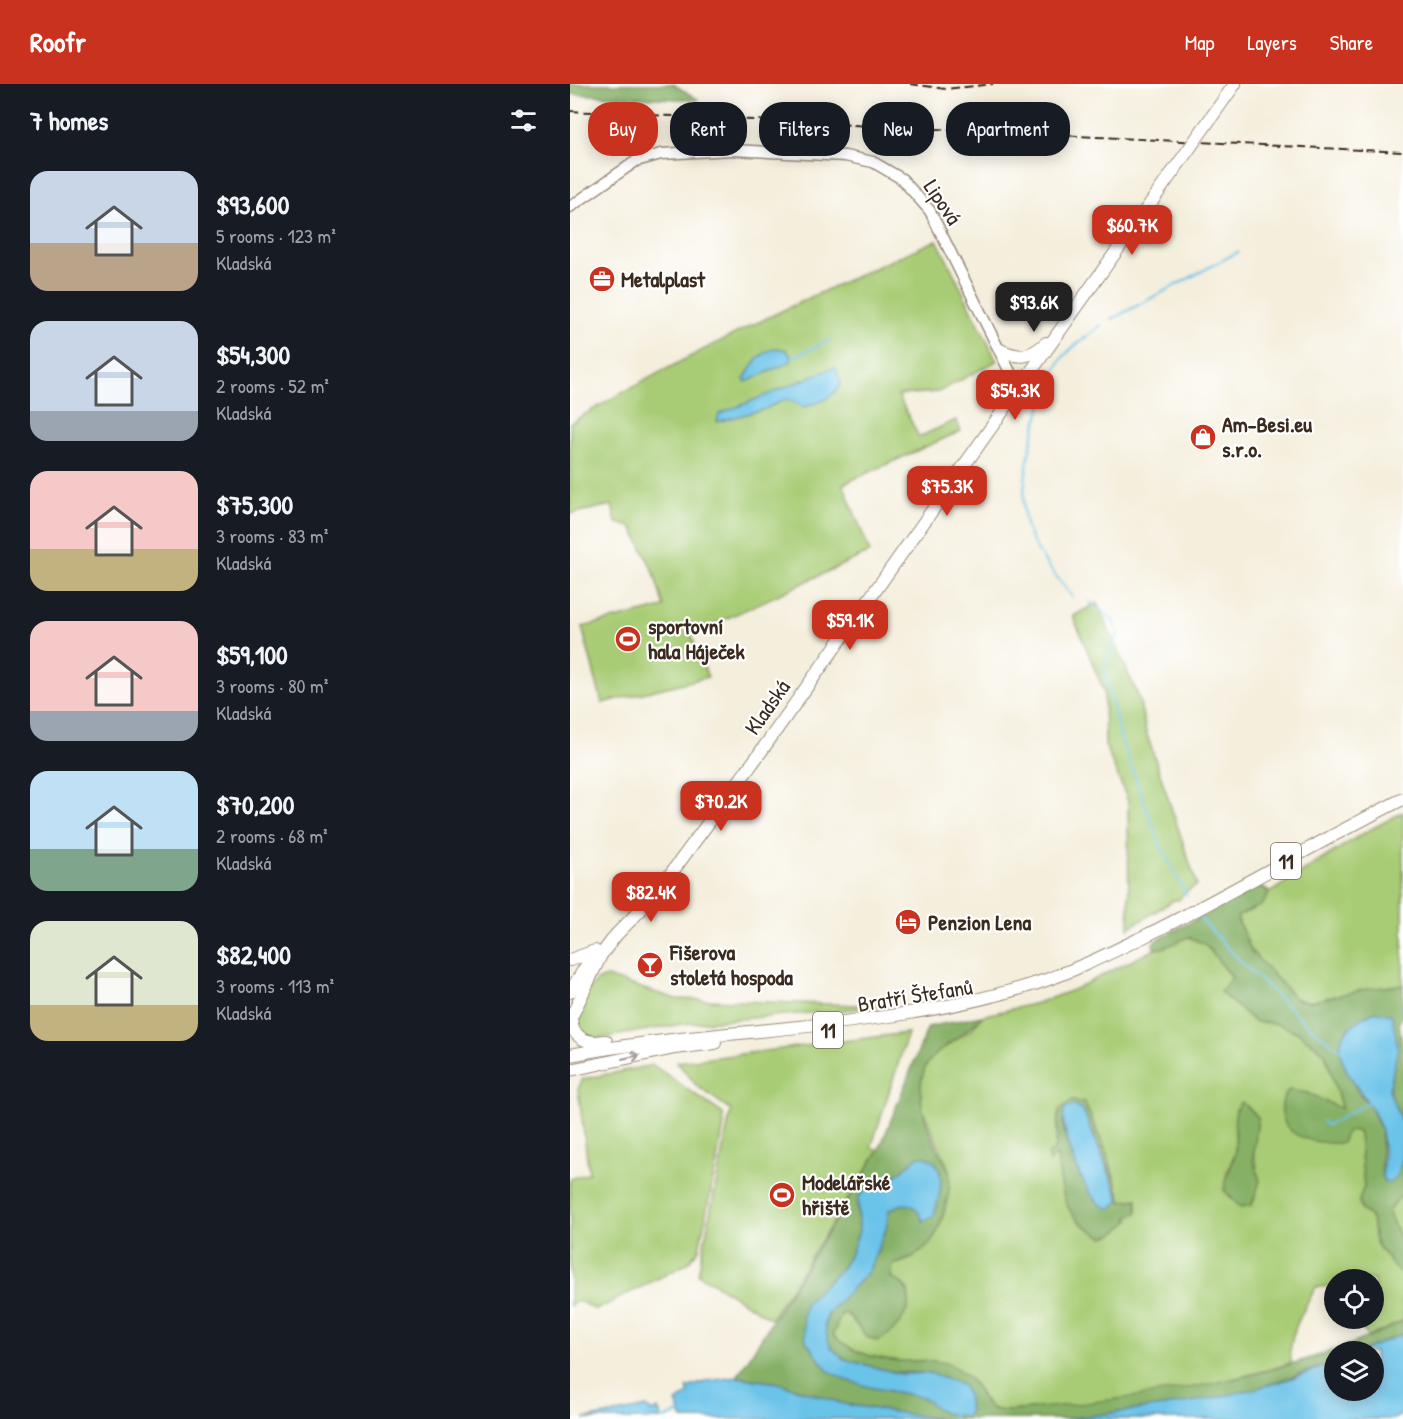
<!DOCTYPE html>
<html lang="en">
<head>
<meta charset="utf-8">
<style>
	body { margin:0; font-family:"Patrick Hand",sans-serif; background:#242831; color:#f1f3f6; height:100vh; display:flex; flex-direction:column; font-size:22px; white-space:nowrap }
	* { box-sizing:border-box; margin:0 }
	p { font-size:20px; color:#9ea1a6 }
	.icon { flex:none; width:33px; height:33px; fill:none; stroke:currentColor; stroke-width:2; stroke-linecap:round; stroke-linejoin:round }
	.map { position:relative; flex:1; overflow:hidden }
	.drawer { display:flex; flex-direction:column; background:#171b24; width:570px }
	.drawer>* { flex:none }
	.top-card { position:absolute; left:18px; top:18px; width:570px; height:54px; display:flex; gap:12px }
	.tools { position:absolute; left:754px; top:1185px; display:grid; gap:12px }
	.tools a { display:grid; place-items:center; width:60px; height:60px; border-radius:50%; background:#171b24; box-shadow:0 3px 15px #0003; font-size:30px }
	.price { position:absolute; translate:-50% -51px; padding:0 14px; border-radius:12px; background:#c8321e; color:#fff; font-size:20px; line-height:39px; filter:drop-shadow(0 2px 3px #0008) }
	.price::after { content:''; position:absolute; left:50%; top:36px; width:18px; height:14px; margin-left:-9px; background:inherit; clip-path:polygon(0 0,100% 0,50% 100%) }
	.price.selected { background:#222; color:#fff }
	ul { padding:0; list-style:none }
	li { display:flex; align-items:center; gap:18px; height:150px; padding:0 30px }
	li span { display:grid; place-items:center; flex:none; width:168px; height:120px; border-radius:18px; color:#555 }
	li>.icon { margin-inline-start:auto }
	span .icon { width:72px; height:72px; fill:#fffc; stroke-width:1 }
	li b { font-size:26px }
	h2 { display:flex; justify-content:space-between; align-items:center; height:72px; padding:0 30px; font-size:26px }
	.pill { padding:0 21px; border-radius:24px; background:#171b24; box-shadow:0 3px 15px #0003; font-size:21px; line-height:54px }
	.pill.selected { background:#c8321e; color:#fff }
	header { display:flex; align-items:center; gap:36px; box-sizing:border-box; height:84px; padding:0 30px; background:#c8321e; color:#fff }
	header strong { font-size:28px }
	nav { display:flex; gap:33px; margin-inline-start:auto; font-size:21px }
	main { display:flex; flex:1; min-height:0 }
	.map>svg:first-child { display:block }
</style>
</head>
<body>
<header>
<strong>Roofr</strong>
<nav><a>Map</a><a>Layers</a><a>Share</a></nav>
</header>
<main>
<section class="drawer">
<h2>7 homes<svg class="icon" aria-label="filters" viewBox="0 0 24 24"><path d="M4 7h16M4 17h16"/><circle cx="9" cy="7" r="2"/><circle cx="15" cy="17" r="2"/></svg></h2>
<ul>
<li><span style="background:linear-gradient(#c9d6e8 60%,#b9a48a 0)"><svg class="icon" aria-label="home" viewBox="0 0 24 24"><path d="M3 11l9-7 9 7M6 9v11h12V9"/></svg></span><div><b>$93,600</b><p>5 rooms · 123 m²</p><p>Kladská</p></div></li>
<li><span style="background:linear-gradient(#c9d6e8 75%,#9aa5b1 0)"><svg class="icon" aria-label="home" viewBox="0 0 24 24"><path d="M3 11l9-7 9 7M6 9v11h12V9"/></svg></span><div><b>$54,300</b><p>2 rooms · 52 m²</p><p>Kladská</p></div></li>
<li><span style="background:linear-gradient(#f6c9c9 65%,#c2b280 0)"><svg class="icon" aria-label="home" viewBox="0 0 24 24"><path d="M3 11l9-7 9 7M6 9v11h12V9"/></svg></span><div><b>$75,300</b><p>3 rooms · 83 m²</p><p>Kladská</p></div></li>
<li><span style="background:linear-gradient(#f6c9c9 75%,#9aa5b1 0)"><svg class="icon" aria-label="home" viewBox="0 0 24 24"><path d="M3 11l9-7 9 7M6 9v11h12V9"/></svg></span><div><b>$59,100</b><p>3 rooms · 80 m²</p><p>Kladská</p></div></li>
<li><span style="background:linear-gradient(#bfe0f5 65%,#7fa58c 0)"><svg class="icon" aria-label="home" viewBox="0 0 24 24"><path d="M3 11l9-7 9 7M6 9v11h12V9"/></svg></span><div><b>$70,200</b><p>2 rooms · 68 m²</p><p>Kladská</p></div></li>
<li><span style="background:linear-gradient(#dfe7d0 70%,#c2b280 0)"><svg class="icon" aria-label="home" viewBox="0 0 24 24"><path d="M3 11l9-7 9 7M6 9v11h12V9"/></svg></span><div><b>$82,400</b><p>3 rooms · 113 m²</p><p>Kladská</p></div></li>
</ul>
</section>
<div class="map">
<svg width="833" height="1335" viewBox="0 0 833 1335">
	<rect width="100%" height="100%" fill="#fff"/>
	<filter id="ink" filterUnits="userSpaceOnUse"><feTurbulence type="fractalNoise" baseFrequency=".0167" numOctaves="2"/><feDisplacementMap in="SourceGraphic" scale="12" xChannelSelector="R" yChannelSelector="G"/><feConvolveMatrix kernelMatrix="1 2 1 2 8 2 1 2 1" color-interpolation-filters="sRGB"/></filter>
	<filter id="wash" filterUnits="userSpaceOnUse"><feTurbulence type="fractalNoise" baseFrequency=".008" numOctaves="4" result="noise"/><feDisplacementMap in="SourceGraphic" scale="24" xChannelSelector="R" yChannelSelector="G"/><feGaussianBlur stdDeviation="1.35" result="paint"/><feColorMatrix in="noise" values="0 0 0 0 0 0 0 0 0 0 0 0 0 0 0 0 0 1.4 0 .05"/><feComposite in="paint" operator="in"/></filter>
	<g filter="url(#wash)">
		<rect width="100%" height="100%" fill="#f4eedc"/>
		<g fill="#a8cc75" stroke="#727b4a" stroke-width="1.5" fill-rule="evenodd">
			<path d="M367 156 427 277 368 308 328 311 349 353 386 336 391 347 273 400 300 468 121 551 138 593 32 619 12 543 94 523 84 489 62 443 46 439 42 421 0 430V339C118 269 242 211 367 156Z"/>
			<path d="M527 519 569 614 576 648 627 801 613 810 609 816H604L559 844 558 717 535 661 534 607 503 532Z"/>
			<path d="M833 728V901C807 900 747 925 727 915 714 909 692 879 682 868L676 859 667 832 692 821 699 809 792 750Z"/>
			<path d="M619 853 635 860 662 893 651 908 685 938 708 940 729 949 755 969 772 1026 755 1020 746 1012 776 1048 784 1046 789 1049 794 1102 789 1117 792 1127C808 1134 801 1143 805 1156 806 1162 824 1183 829 1188L833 1187V1237L798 1253 786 1235 804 1234V1196H765V1205L763 1202 746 1203C734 1225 716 1254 721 1279 631 1308 533 1319 439 1327 405 1327 419 1308 396 1295 386 1290 374 1280 363 1277 353 1275 341 1278 331 1277 307 1275 280 1269 263 1251L271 1230H277L297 1253 328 1241C333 1230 344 1213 335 1202 329 1196 323 1196 320 1189L323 1181 344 1174 379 1086 352 1024 350 1002 355 982 364 971 402 945 412 932 467 919 503 906 583 866ZM501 1017 514 1018 536 1067 552 1118 567 1115 559 1132 560 1136 543 1150 491 1102 487 1070 480 1077 478 1071 486 1064 488 1030ZM676 1021 688 1033 683 1066 687 1083 670 1123 654 1106 657 1088 665 1069 666 1025Z"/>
			<path d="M37 893 106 915 318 922 112 940 26 955 6 945C5 927 17 897 37 893Z"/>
			<path d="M338 949 301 1064 309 1066 201 1235 128 1190 161 1026 127 1002 107 978Z"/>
			<path d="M83 981 153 1030 154 1041 129 1165 117 1180 26 1226 11 1218H5L0 1222V1095L19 1089 8 1005 13 995Z"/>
			<path d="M833 1109V1162L818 1127Z"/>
		</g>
		<g fill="#86b066" stroke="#606d42" stroke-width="1.5" fill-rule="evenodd">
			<path d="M0 0H103L129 16 0 10Z"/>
			<path d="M690 802 698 807V812L692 821 668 832V837L682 868 726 915 739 918 796 905 833 901V931L829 938 833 966V1042L819 1006 825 978 770 965 776 984 789 1009 800 1021 811 1046 812 1093 832 1076 833 1064V1109L818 1127 833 1162V1187L829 1188C824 1183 807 1162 805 1156 801 1144 808 1134 792 1127L789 1117 794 1102 789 1049 784 1046 776 1048 772 1059C750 1060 714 1056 712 1028 711 1019 712 1012 719 1006L737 1009 772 1025 755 969 729 949 708 940 685 938 650 908 662 893 635 860 619 853 593 864H584L583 861 584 857Z"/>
			<path d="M412 932C398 949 361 968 355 984 344 1013 356 1042 369 1068 372 1074 378 1081 379 1088 381 1099 379 1109 376 1120 368 1156 359 1169 323 1181L321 1193C327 1197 336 1201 338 1209 343 1228 323 1251 307 1257L297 1253 278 1230H271L263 1251C280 1269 307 1275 331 1277 348 1278 371 1273 386 1284 392 1289 403 1296 406 1303 417 1322 414 1327 439 1327 569 1315 716 1296 833 1237V1250L791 1267 765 1268V1278L679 1307 640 1316 496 1335H369L274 1320 208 1299 167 1293 309 1066 358 943ZM349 1072 350 1129C343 1115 330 1120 319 1126 313 1147 310 1168 298 1187 288 1203 265 1213 258 1231 237 1285 329 1290 360 1289L374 1329 352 1313 299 1303 257 1286 236 1257 233 1232 236 1219 271 1185 281 1169 289 1147 287 1120 308 1098 322 1095Z"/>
			<path d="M501 1017 514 1018 536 1067 552 1118 567 1115V1129L559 1132 558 1135 561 1136 543 1150 534 1153C491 1133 493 1113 487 1071L479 1078 478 1071 486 1064 489 1026ZM494 1025 513 1026 542 1093 512 1096C504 1076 488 1047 494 1025Z"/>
			<path d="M671 1018 688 1033 683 1075 690 1097 682 1121 670 1123 654 1106C656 1092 663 1080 665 1069 668 1053 659 1031 671 1018Z"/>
		</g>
		<g fill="#6bc3e9" stroke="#537684" stroke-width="1.5">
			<path d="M207 264 217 266 222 274 220 278 176 298 174 295C183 280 189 268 207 264Z"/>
			<path d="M265 283 271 299C265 314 248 319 234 323L216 315 195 325 147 338 149 330Z"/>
			<path d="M805 927 822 931 828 964 819 1006 833 1042 832 1076 827 1092 822 1098H815L812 1093C814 1079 814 1061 811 1047 803 1005 727 962 805 927Z"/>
			<path d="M505 1021 513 1026 550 1116 542 1124C517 1128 489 1045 494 1025Z"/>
			<path d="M349 1072C381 1074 370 1113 363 1133L353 1137C346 1119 336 1116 319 1126L316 1145 298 1188 258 1229 255 1239 257 1253 261 1263 273 1275 331 1290 360 1289 392 1301 397 1310 400 1327 396 1332 373 1329 352 1313 299 1303 273 1295 257 1286 236 1257 233 1232 236 1219 271 1185 281 1169 289 1147 288 1114 298 1102 322 1095Z"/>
			<path d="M833 1250V1330L823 1335H496C587 1323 679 1315 765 1278V1306H804V1268L791 1267Z"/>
			<path d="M167 1293 208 1299 274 1320 369 1335H113L106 1318 119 1310 117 1304 137 1297Z"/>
			<path d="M77 1323 82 1328 88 1325 92 1335H14Z"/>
		</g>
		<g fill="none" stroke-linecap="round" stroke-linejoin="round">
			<g stroke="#6bc3e9" stroke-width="2">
				<path d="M542 235 668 168"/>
				<path d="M222 274 260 256"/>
				<path d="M502 512C486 492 467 471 458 447 444 410 469 312 490 278 498 264 519 252 531 241"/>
				<path d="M520 518 543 536 548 550 534 585 549 649 590 761 617 812"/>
				<path d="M629 833 670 877 741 944 771 966"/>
				<path d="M752 1037 757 1041 762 1039 799 1018"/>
				<path d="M382 1329 384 1335"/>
				<path d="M93 1335 112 1328"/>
			</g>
		</g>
	</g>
	<g filter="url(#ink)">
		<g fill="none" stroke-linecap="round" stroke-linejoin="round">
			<defs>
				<path id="minor" d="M0 123 66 77 91 70 162 66 275 72 303 78 332 95 360 127 449 306"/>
				<g id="major">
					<path d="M655 14 665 0"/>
					<path d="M430 266C450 275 460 274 476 259"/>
					<path d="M0 876 25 867"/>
					<path d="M0 908 23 871"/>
					<path d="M1 934C2 955 18 960 36 957"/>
					<path d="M0 936 31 871 46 851 85 811 187 673 602 89"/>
					<path d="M0 971C153 942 311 948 461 901 500 889 536 871 573 853 661 810 745 759 833 715"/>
					<path d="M0 986 105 964 145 959"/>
				</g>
			</defs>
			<use href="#minor" stroke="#988c7d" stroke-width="13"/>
			<use href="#major" stroke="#988c7d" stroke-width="14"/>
			<use href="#minor" stroke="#fff" stroke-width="10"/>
			<use href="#major" stroke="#fff" stroke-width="12"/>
			<g stroke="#3b2a1e" stroke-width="2" stroke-dasharray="9 4.5" stroke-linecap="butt">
				<path d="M340 0 376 5 423 0"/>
				<path d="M0 27 833 68"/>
			</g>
			<defs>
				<path id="major-bridge" d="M602 89 655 14"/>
			</defs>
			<use href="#major-bridge" stroke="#988c7d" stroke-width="14" stroke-linecap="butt"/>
			<use href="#major-bridge" stroke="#fff" stroke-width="12"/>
		</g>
		<defs><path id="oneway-shaft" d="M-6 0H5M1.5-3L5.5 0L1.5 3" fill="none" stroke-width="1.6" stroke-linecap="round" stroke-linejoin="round" transform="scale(1.5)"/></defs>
		<use stroke="#a79f9a" href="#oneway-shaft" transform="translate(61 973) rotate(-12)"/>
	</g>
	<defs>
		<symbol id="office-disc" viewBox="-11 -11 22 22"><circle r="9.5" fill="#c8321e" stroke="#fff"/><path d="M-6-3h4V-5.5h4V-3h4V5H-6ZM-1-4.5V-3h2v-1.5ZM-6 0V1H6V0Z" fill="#fff"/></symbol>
		<symbol id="shop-disc" viewBox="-11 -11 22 22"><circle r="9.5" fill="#c8321e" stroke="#fff"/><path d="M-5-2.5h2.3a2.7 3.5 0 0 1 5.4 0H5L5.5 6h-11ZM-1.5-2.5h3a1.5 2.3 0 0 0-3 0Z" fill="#fff"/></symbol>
		<symbol id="stadium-disc" viewBox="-11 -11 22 22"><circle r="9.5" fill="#c8321e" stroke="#fff"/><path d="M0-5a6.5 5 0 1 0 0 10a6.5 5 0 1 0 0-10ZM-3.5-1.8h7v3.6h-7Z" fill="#fff"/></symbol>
		<symbol id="hotel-disc" viewBox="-11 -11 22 22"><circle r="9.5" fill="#c8321e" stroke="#fff"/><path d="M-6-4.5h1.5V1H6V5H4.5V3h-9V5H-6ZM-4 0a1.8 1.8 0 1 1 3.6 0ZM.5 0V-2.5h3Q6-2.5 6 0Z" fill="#fff"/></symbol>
		<symbol id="bar-disc" viewBox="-11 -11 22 22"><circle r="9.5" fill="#c8321e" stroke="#fff"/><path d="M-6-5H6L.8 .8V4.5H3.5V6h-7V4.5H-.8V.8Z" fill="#fff"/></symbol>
	</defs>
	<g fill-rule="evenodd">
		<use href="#office-disc" x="17" y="180" width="30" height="30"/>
		<use href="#shop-disc" x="618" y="338" width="30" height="30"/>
		<use href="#stadium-disc" x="43" y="540" width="30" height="30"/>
		<use href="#hotel-disc" x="323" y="823" width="30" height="30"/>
		<use href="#bar-disc" x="65" y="866" width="30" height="30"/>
		<use href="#stadium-disc" x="197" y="1096" width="30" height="30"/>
	</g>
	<g text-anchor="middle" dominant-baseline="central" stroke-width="4.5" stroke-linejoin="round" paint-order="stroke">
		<g fill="#fff" stroke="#766a62" stroke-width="1.5">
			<rect x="701" y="759" width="30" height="36" rx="4.5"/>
			<rect x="243" y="928" width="30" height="36" rx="4.5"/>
		</g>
		<g font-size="21" font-weight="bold" fill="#3b2a1e">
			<text x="716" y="777">11</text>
			<text x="258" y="946">11</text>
		</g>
		<g font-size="22" fill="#3b2a1e" stroke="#fff">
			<text transform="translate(373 118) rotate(56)">Lipová</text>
			<text transform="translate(197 623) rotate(-55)">Kladská</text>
			<text transform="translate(345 911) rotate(-9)">Bratří Štefanů</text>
		</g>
		<g font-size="22" font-weight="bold" fill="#3b2a1e" stroke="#fff" text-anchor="start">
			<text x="51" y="195">Metalplast</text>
			<text x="652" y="340">Am-Besi.eu<tspan x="652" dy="25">s.r.o.</tspan></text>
			<text x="78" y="542">sportovní<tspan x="78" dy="25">hala Háječek</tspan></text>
			<text x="358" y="838">Penzion Lena</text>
			<text x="100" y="868">Fišerova<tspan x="100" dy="25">stoletá hospoda</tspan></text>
			<text x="232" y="1098">Modelářské<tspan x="232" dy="25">hřiště</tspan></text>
		</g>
	</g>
</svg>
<div class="tools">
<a><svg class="icon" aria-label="locate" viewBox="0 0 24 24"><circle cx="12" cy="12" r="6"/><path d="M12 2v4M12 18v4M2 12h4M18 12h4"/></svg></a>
<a><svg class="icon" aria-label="layers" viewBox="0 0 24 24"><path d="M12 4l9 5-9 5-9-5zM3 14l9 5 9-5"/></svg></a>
</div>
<b class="price" style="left:562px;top:172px">$60.7K</b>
<b class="price selected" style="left:464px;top:249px">$93.6K</b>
<b class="price" style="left:445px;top:337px">$54.3K</b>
<b class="price" style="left:377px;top:433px">$75.3K</b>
<b class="price" style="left:280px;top:567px">$59.1K</b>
<b class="price" style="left:151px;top:748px">$70.2K</b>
<b class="price" style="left:81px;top:839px">$82.4K</b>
<div class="top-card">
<a class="pill selected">Buy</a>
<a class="pill">Rent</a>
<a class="pill">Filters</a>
<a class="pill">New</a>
<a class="pill">Apartment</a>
</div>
</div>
</main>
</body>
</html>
